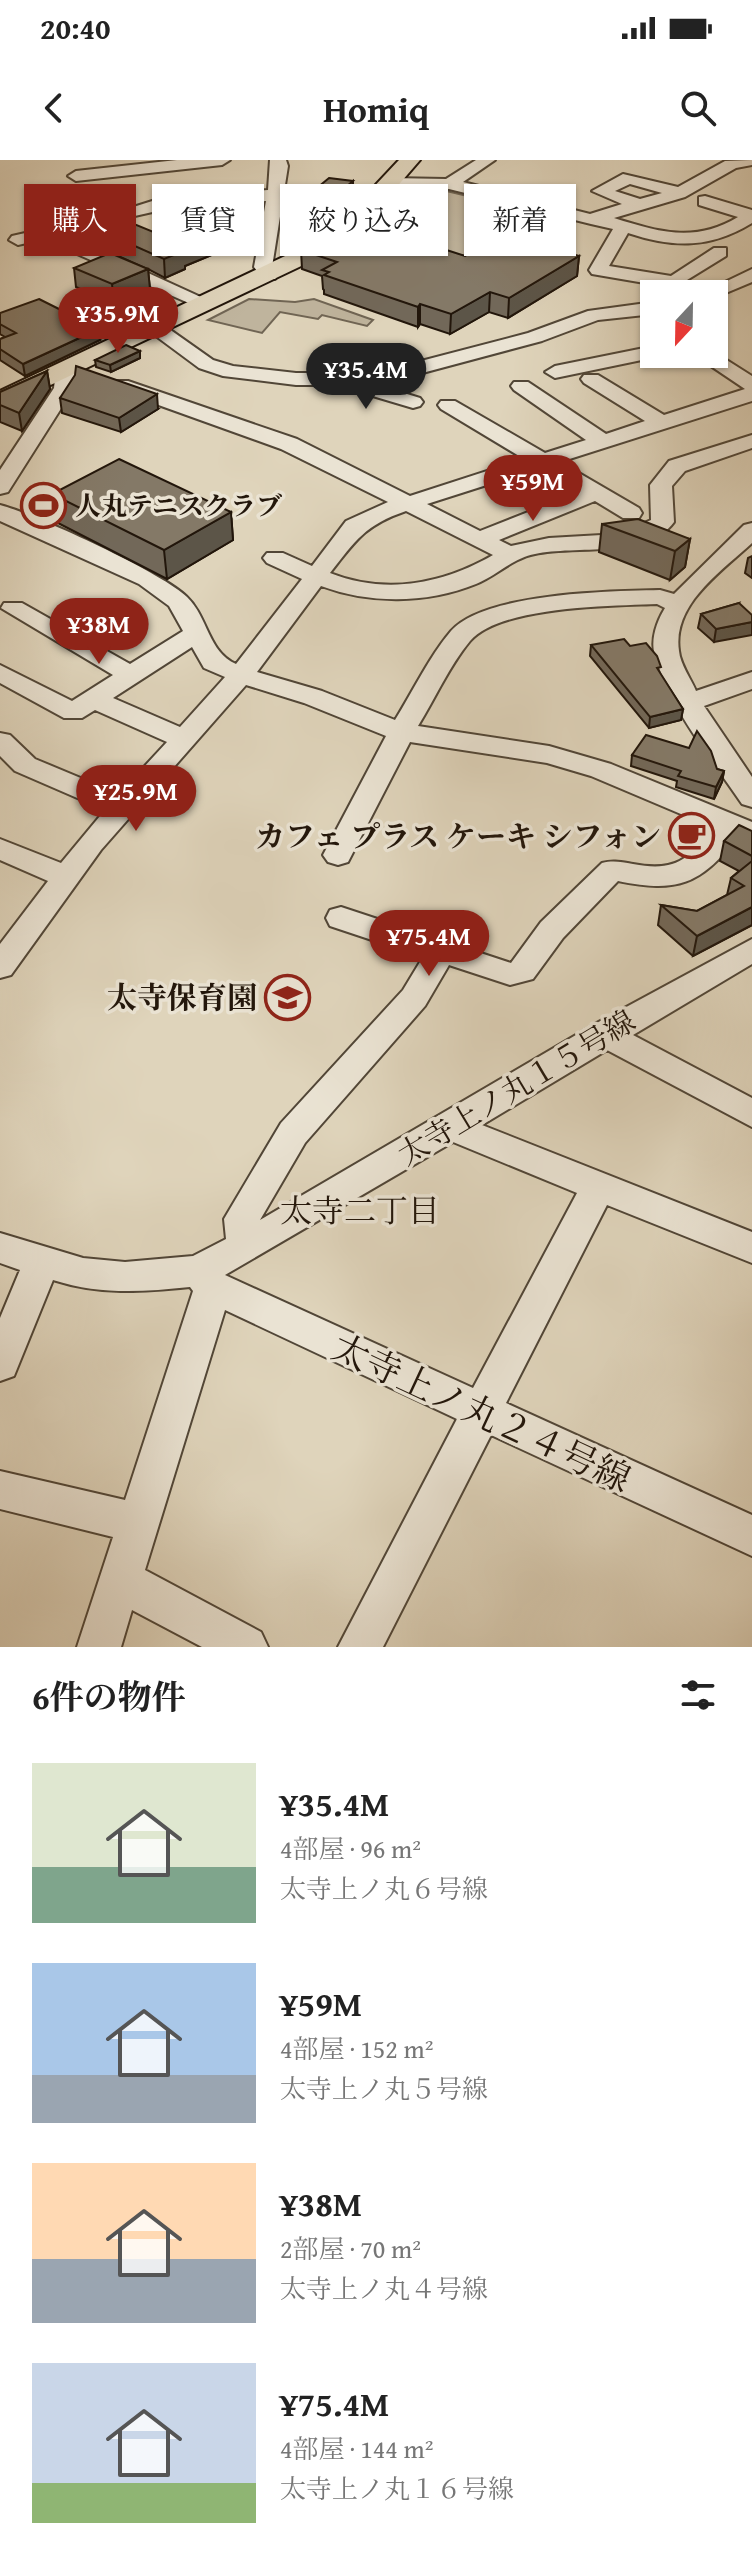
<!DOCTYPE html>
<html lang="ja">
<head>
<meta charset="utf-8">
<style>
	body { margin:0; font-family:"Gentium Book Plus","Noto Serif JP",serif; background:#f2f2f2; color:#222; height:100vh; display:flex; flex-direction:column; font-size:30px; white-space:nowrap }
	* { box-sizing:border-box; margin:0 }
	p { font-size:26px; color:#767676 }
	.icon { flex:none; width:44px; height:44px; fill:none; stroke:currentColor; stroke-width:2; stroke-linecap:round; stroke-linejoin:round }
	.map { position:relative; height:1487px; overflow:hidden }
	.drawer { display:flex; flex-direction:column; background:#fff; flex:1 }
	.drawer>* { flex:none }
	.banner { position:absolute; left:24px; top:24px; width:704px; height:72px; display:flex; gap:16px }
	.needle { width:52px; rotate:202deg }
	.fabs { position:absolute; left:640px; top:120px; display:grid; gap:16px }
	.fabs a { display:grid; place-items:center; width:88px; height:88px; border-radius:0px; background:#fff; box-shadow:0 2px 6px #0004; font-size:40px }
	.price { position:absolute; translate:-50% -68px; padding:0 18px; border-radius:28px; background:#8f2418; color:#fff; font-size:26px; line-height:52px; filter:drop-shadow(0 2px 4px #0008) }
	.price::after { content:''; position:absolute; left:50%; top:48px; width:24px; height:18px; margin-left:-12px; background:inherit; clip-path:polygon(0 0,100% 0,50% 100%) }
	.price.active { background:#222; color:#fff }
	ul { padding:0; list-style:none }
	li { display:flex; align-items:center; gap:24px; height:200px; padding:0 32px }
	li span { display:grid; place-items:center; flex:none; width:224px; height:160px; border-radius:0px; color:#555 }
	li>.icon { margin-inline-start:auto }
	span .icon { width:96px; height:96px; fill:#fffc; stroke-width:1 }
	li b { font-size:34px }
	h2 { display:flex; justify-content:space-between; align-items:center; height:96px; padding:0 32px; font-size:34px }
	.tag { padding:0 28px; border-radius:0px; background:#fff; box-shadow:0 2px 6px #0004; font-size:28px; line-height:72px }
	.tag.active { background:#8f2418; color:#fff }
	.status { display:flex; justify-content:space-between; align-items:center; height:56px; padding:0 40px; background:#fff; direction:ltr }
	.status svg { height:22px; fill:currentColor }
	header { display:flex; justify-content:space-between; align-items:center; height:104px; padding:0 32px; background:#fff; font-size:36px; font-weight:700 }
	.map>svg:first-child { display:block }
</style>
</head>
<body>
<div class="status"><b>20:40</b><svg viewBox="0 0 49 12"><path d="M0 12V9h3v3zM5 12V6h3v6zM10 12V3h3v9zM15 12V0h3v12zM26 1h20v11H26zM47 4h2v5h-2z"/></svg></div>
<header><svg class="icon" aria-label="back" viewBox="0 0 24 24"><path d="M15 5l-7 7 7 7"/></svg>Homiq<svg class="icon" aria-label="search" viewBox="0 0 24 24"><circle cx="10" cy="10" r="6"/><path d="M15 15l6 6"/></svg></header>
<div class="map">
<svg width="752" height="1487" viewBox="0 0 752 1487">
	<rect width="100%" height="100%" fill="#dfd4bb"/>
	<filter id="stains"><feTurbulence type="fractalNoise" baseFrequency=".0025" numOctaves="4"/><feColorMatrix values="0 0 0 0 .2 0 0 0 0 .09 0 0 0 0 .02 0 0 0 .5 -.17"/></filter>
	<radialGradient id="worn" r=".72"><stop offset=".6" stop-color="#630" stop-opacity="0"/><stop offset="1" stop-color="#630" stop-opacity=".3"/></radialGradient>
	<g fill="#bfb49d" stroke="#706554" stroke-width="2">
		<path d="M434 28 572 61C556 78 479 111 457 105 427 96 398 80 369 68L409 29Z"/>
		<path d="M249 139 295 142 314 139 373 160 367 166 322 155 318 159 280 152 262 173 208 160Z"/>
	</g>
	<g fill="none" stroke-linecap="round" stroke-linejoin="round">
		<defs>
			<g id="minor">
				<path d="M177 0H230L222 5 76 21 68 16 76 11Z"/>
				<path d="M270 0H286L288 6 272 107 278 115 275 119H263L254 107 266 41 196 45V60L187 65 178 60 179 46 117 60 108 55 165 37 268 30Z"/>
				<path d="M476 0H495L463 22 590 54 622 44 592 31 623 14 678 27 725 1 752 0V5L736 8 685 37 614 58C659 72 695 83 738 57L699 45V37L705 36 752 50V63C710 89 673 88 628 73L609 106 671 116 714 88H726V96L674 128 592 114 589 110 613 69 591 64 449 29 390 28 382 23 390 18 446 19ZM630 24 662 33 640 39 615 31Z"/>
				<path d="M56 66 89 86 216 144 207 150 200 148 77 94 53 77 18 85 9 80 12 76Z"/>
				<path d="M752 109V122L714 138V134H700Z"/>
				<path d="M654 142V154L598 160 542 181 385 223 384 227 420 238 423 242 420 246 413 248 366 234 364 225H296L223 216 199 208 145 168 148 164H162L213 200 233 206 296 213H375L528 173 588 151Z"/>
				<path d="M654 186V194L661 196 555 218 545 212 555 206Z"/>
				<path d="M714 192 752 216V241L560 302 639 348 642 353 639 358H623L595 341 499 380 511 386 549 378 619 374 651 360 650 325 669 301 752 275V288L685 311 672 326 674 362C648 399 575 385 535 394 513 398 496 416 476 424 427 444 369 444 321 426L257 512 322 531 395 560C413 531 429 497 451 471 484 433 611 431 660 430L674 434 744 365 752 363V383C722 411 672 444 679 491 680 504 691 519 696 531L752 512V529L704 546 752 617V647L742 644C711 598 670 549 655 495 650 480 657 461 665 448L657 444C612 446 500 446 470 481 449 506 435 539 418 566L549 586 611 604 752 662V683L737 678C700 725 677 733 618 721L563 778 533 819 510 825 449 805 425 846 305 983 260 1060 593 865 752 779V804L633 875 752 938V967L607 890 482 965 752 1072V1103L607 1045 506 1243 752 1355V1396L491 1275 383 1487H338L457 1259 225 1150 145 1410 261 1472 268 1487H202L132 1450 121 1487H77L113 1377 0 1349V1311L125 1340 193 1131 190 1127C141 1132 100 1135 53 1120L14 1216 0 1221V1158L20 1110 0 1103V1073L83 1098 125 1102 193 1096 226 1079 224 1059 281 963 403 830 423 797 330 766 326 758 330 750 341 747 511 803 541 762 602 703C613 700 621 702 633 704 675 712 688 700 714 668L591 616 547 603 410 582 348 702 338 705 328 702 323 695 386 576 304 543 246 525 101 690 11 815 0 818V784L48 721 0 700V679L61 703 105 650 15 611 0 596V573L10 575 35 599 119 634 167 582 95 550 82 558H64L0 523V505L72 541 113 515 1 448 4 443H22L130 504 183 471 169 446 139 424 0 361V345C35 354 163 413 187 437 208 457 208 492 236 504L302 419 267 403 263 398 267 393H283L312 406 346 361 388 342 281 289 114 229 111 225 114 221H128L297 279 410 336 524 299 441 249 438 245 441 241H455L545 293 586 280 514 230 511 226 514 222H528L606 274 645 261 584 223 581 219 584 215H598L664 255 745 229 693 194ZM540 308 579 332 480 371 427 344ZM406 351 493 395C443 424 386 435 330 413 356 380 365 365 406 351ZM192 487 204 508 225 517 180 567 113 538ZM453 982 577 1033 473 1228 225 1115Z"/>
				<path d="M66 203 76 209 74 228 8 332 0 334V310L54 228 56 209Z"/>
			</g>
			<path id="major" d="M399 0H420L369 59 318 98 0 249V231L302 88 353 49Z"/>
		</defs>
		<use href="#minor" stroke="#514637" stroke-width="4"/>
		<use href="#major" stroke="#22160b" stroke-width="4"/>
		<use href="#minor" fill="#eae3d3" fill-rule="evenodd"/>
		<use href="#major" fill="#dfd4bb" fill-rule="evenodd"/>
	</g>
	<g fill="#726859" stroke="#22160b" stroke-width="2">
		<path d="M353 31 335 48 312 44 311 33Z"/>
		<path d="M242 64 243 82 185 106V109L165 118 148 109 150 129 114 144 76 127 74 108 147 109 94 85 92 67 163 76Z"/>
		<path d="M335 80 465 96H579L577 116 508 158 489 152 450 174 420 164 418 167 324 134V130L323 129 322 116 302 109 301 90Z"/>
		<path d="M0 153 100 180 25 216 0 200V179L5 177 0 174Z"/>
		<path d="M140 191V198L111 212 96 207 95 200Z"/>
		<path d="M47 211 50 229 22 271 0 262V232Z"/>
		<path d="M60 238 158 249 121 272 62 253Z"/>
		<path d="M52 334 231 352 233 380 167 419 56 362Z"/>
		<path d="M602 364 690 379 685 407 670 420 599 392Z"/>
		<path d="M752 396V418L745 413 748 398Z"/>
		<path d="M739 443 714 482 698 468 701 454Z"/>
		<path d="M591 485 630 486 660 514 683 549 681 560 649 568 590 496Z"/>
		<path d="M632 595 717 609 724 611 722 622 714 639 676 627 677 621 631 606Z"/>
		<path d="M752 671V765L693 796 658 765 661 745 697 751 727 735 731 718 739 711 720 701 724 681Z"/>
	</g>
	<g fill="#5c5548" stroke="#22160b" stroke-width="2">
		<path d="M353 21V31L335 48 334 37Z"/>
		<path d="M242 64 243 82 185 106V109L165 118 164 99 180 89Z"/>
		<path d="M579 96 577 116 508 158 509 138Z"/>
		<path d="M148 109 150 129 114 144 112 124Z"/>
		<path d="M490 132 489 152 450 174 451 154Z"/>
		<path d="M420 144V164L418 167V147Z"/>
		<path d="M99 169 100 180 25 216 23 204Z"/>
		<path d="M140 191V198L111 212 110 205Z"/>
		<path d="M47 211 50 229 22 271 19 253Z"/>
		<path d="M157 234 158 249 121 272 119 258Z"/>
		<path d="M231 352 233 380 167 419 164 390Z"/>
		<path d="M690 379 685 407 670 420 675 391Z"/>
		<path d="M752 462V475L714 482 716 469Z"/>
		<path d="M683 549 681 560 649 568 650 557Z"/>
		<path d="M724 611 722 622 714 639 716 627Z"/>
		<path d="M752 747V765L693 796 697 776Z"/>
	</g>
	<g fill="#847967" stroke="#22160b" stroke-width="2">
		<path d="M329 18 353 21 334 37 311 33Z"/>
		<path d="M204 53 242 64 180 89 184 91 164 99 92 67 117 57 163 76Z"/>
		<path d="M366 64 465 96 506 73 579 96 509 138 490 132 451 154 420 144 418 147 324 115 329 112 322 110 337 102 301 90 326 76 335 80Z"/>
		<path d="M110 93 148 109 112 124 74 108Z"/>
		<path d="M39 139 99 169 23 204 0 189V179L16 173 0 164V153Z"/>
		<path d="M126 185 140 191 110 205 95 200Z"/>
		<path d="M76 206 157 234 119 258 60 238 75 215Z"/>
		<path d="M47 211 19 253 0 245V232Z"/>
		<path d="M119 299 231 352 164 390 52 334Z"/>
		<path d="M638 359 690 379 675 391 602 364Z"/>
		<path d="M739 443 752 455V462L716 469 701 454Z"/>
		<path d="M624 479 630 486 646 483 657 496 661 507 657 508 683 549 650 557 591 485Z"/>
		<path d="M697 571 711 591 717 609 724 611 716 627 678 616 681 611 632 595 646 575 689 588Z"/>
		<path d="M739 665 752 671V696L724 681Z"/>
		<path d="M752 701V747L697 776 661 745 697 751 744 726 731 718Z"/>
	</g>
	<defs>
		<symbol id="stadium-ring" viewBox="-11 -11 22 22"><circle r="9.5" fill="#eae3d3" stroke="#8f2418" stroke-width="1.5"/><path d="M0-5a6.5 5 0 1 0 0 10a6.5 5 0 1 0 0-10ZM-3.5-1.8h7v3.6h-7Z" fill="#8f2418"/></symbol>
		<symbol id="cafe-ring" viewBox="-11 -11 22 22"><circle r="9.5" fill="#eae3d3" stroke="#8f2418" stroke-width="1.5"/><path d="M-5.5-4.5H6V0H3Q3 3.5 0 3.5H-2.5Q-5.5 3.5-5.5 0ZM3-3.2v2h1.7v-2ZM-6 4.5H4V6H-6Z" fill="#8f2418"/></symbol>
		<symbol id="school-ring" viewBox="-11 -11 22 22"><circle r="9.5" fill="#eae3d3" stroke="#8f2418" stroke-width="1.5"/><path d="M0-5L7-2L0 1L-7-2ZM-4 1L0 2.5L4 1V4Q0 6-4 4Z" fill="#8f2418"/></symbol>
	</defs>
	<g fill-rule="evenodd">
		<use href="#stadium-ring" x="18" y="320" width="51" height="51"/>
		<use href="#cafe-ring" x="666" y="650" width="51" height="51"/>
		<use href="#school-ring" x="262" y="812" width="51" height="51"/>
	</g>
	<g text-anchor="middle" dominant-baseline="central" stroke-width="7" stroke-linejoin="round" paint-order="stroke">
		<g font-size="26" font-weight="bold" fill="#22160b" stroke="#eae3d3" text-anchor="start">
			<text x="75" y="345">人丸テニスクラブ</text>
		</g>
		<g font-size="30" font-weight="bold" fill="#22160b" stroke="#eae3d3" text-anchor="end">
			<text x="661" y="676">カフェ プラス ケーキ シフォン</text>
			<text x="257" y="837">太寺保育園</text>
		</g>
		<g font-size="30" fill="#22160b" stroke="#eae3d3">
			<text transform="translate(516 927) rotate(-31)">太寺上ノ丸１５号線</text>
		</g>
		<g font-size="32" fill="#22160b" stroke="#eae3d3">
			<text x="360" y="1050">太寺二丁目</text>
		</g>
		<g font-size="36" fill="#22160b" stroke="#eae3d3">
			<text transform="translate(482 1252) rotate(25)">太寺上ノ丸２４号線</text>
		</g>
	</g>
	<rect width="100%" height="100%" filter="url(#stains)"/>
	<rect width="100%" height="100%" fill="url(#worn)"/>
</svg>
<div class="fabs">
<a><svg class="needle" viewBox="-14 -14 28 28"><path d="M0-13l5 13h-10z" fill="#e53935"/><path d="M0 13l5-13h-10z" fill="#767676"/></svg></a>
</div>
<b class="price" style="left:118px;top:195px">¥35.9M</b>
<b class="price active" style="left:366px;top:251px">¥35.4M</b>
<b class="price" style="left:533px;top:363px">¥59M</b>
<b class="price" style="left:99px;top:506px">¥38M</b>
<b class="price" style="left:136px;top:673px">¥25.9M</b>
<b class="price" style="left:429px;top:818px">¥75.4M</b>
<div class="banner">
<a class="tag active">購入</a>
<a class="tag">賃貸</a>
<a class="tag">絞り込み</a>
<a class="tag">新着</a>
</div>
</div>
<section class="drawer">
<h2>6件の物件<svg class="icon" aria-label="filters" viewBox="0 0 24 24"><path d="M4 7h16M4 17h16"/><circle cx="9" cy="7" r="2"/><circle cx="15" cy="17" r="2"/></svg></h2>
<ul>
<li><span style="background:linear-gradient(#dfe7d0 65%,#7fa58c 0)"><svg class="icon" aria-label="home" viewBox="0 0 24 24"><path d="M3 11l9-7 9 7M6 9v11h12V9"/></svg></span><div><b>¥35.4M</b><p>4部屋 · 96 m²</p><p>太寺上ノ丸６号線</p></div></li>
<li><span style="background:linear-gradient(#a9c7e8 70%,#9aa5b1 0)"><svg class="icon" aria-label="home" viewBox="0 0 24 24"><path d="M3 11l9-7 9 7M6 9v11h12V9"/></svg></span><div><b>¥59M</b><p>4部屋 · 152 m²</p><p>太寺上ノ丸５号線</p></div></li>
<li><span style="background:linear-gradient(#ffd9b3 60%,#9aa5b1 0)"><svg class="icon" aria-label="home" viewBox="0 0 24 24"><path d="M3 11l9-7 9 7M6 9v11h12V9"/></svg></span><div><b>¥38M</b><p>2部屋 · 70 m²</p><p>太寺上ノ丸４号線</p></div></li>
<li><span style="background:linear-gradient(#c9d6e8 75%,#8fb573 0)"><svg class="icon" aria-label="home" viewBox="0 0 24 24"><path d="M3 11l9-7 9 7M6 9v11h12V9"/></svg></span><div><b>¥75.4M</b><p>4部屋 · 144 m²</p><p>太寺上ノ丸１６号線</p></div></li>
</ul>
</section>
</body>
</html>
